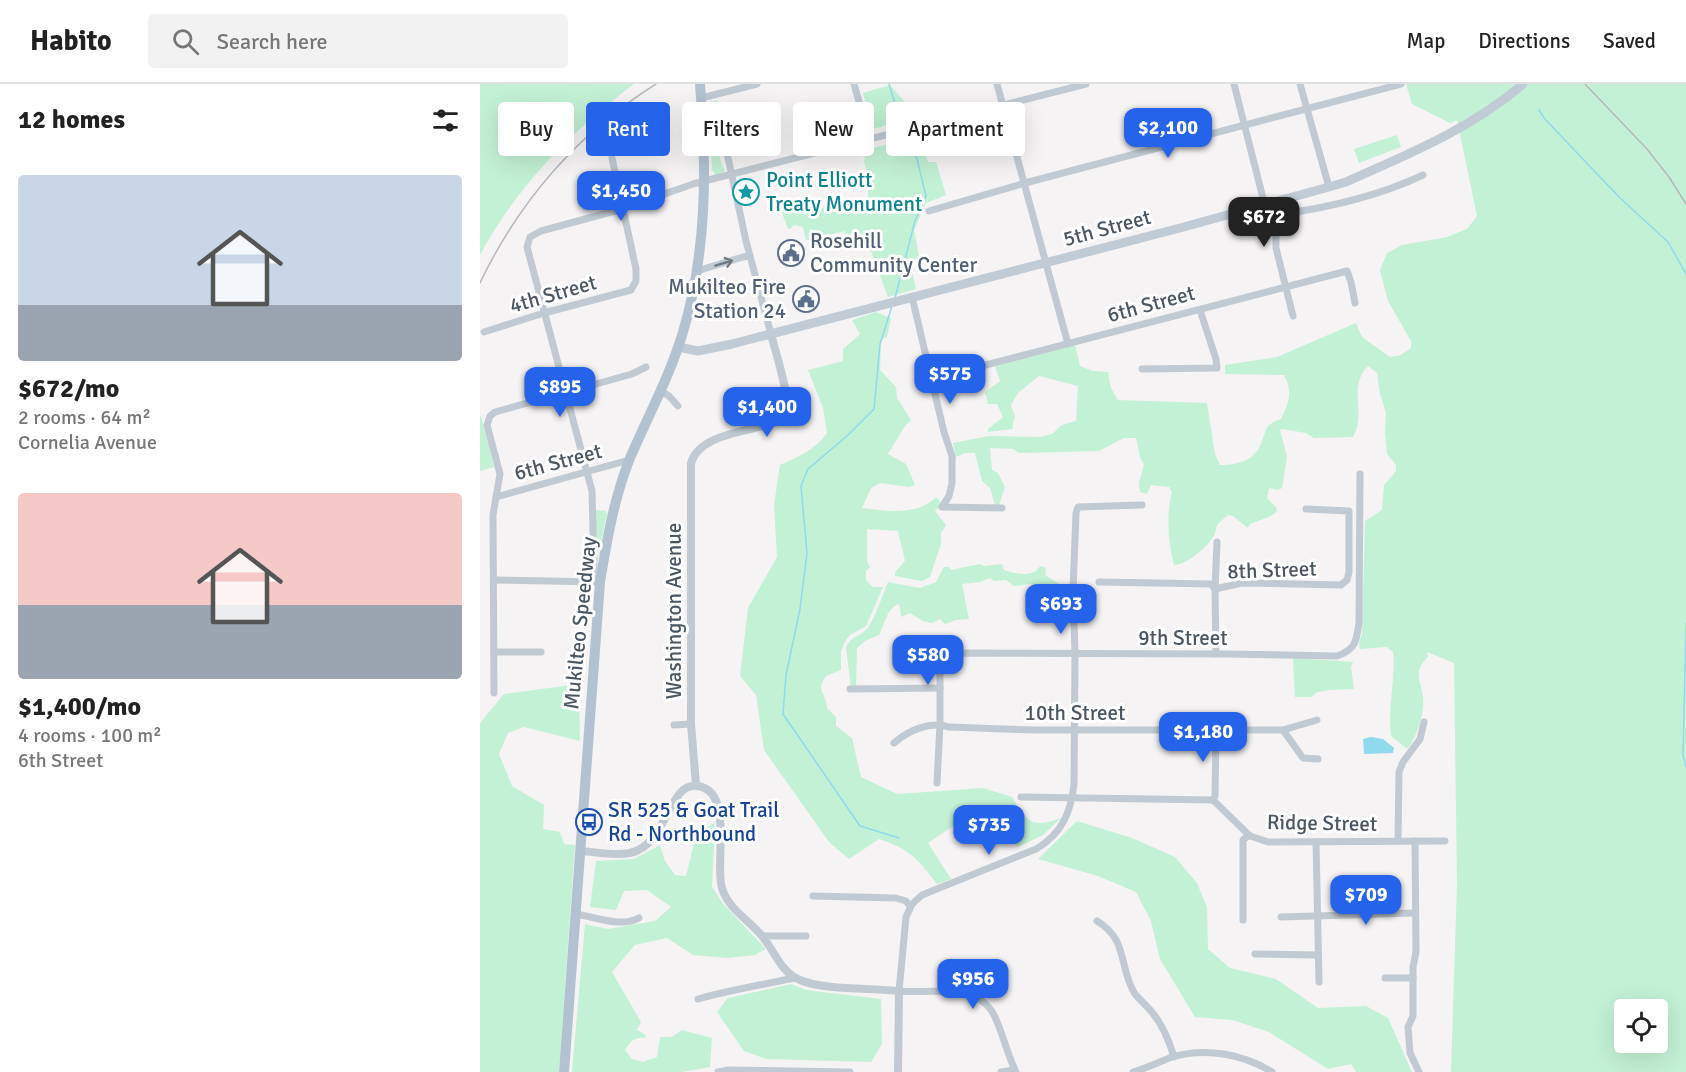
<!DOCTYPE html>
<html lang="en">
<head>
<meta charset="utf-8">
<style>
	body { margin:0; font-family:Signika,sans-serif; background:#f2f2f2; color:#222; height:100vh; display:flex; flex-direction:column; font-size:22px; white-space:nowrap }
	* { box-sizing:border-box; margin:0 }
	p { font-size:20px; color:#767676 }
	.icon { flex:none; width:33px; height:33px; fill:none; stroke:currentColor; stroke-width:2; stroke-linecap:round; stroke-linejoin:round }
	.map { position:relative; flex:1; overflow:hidden }
	.drawer { display:flex; flex-direction:column; background:#fff; width:480px }
	.drawer>* { flex:none }
	.banner { position:absolute; left:18px; top:18px; width:570px; height:54px; display:flex; gap:12px }
	.controls { position:absolute; left:1134px; top:915px; display:grid; gap:12px }
	.controls a { display:grid; place-items:center; width:54px; height:54px; border-radius:6px; background:#fff; box-shadow:0 6px 24px #0002; font-size:30px }
	.price { position:absolute; translate:-50% -51px; padding:0 14px; border-radius:12px; background:#2563eb; color:#fff; font-size:20px; line-height:39px; filter:drop-shadow(0 2px 3px #0008) }
	.price::after { content:''; position:absolute; left:50%; top:36px; width:18px; height:14px; margin-left:-9px; background:inherit; clip-path:polygon(0 0,100% 0,50% 100%) }
	.price.current { background:#222; color:#fff }
	ul { padding:0; list-style:none }
	li { display:grid; align-content:center; gap:12px; height:318px; padding:0 18px }
	li span { display:grid; place-items:center; height:186px; border-radius:6px; color:#555 }
	li>.icon { margin-inline-start:auto }
	span .icon { width:108px; height:108px; fill:#fffc; stroke-width:1 }
	li b { font-size:26px }
	h2 { display:flex; justify-content:space-between; align-items:center; height:72px; padding:0 18px; font-size:26px }
	.pill { padding:0 21px; border-radius:6px; background:#fff; box-shadow:0 6px 24px #0002; font-size:21px; line-height:54px }
	.pill.current { background:#2563eb; color:#fff }
	header { display:flex; align-items:center; gap:36px; box-sizing:border-box; height:84px; padding:0 30px; background:#fff; border-bottom:2px solid #e0e0e0 }
	header strong { font-size:28px }
	nav { display:flex; gap:33px; margin-inline-start:auto; font-size:21px }
	.search { width:420px; height:54px; background:#f2f2f2; display:flex; align-items:center; gap:15px; box-sizing:border-box; padding:0 21px; border-radius:6px; color:#767676; font-size:22px }
	main { display:flex; flex:1; min-height:0 }
	.map>svg:first-child { display:block }
</style>
</head>
<body>
<header>
<strong>Habito</strong>
<div class="search"><svg class="icon" aria-label="search" viewBox="0 0 24 24"><circle cx="10" cy="10" r="6"/><path d="M15 15l6 6"/></svg>Search here</div>
<nav><a>Map</a><a>Directions</a><a>Saved</a></nav>
</header>
<main>
<section class="drawer">
<h2>12 homes<svg class="icon" aria-label="filters" viewBox="0 0 24 24"><path d="M4 7h16M4 17h16"/><circle cx="9" cy="7" r="2"/><circle cx="15" cy="17" r="2"/></svg></h2>
<ul>
<li><span style="background:linear-gradient(#c9d6e8 70%,#9aa5b1 0)"><svg class="icon" aria-label="home" viewBox="0 0 24 24"><path d="M3 11l9-7 9 7M6 9v11h12V9"/></svg></span><div><b>$672/mo</b><p>2 rooms · 64 m²</p><p>Cornelia Avenue</p></div></li>
<li><span style="background:linear-gradient(#f6c9c9 60%,#9aa5b1 0)"><svg class="icon" aria-label="home" viewBox="0 0 24 24"><path d="M3 11l9-7 9 7M6 9v11h12V9"/></svg></span><div><b>$1,400/mo</b><p>4 rooms · 100 m²</p><p>6th Street</p></div></li>
</ul>
</section>
<div class="map">
<svg width="1206" height="988" viewBox="0 0 1206 988">
	<rect width="100%" height="100%" fill="#f5f3f3"/>
	<g fill="#c3f1d5" fill-rule="evenodd">
		<path d="M0 0H154C92 47 37 102 0 171Z"/>
		<path d="M926 0H1206V988H971L977 799 974 579 947 568 948 573C932 588 941 596 943 613 945 630 937 651 928 664H926L911 652C907 624 916 596 913 568L907 563 880 565 879 558 882 550 885 437 902 426 904 401 916 387V381L907 370 905 348 906 329 900 310 897 289 888 282C867 303 887 329 873 353L834 354 826 349 802 345 800 346 807 373 802 404 798 406 789 404 787 414 796 423 797 427 791 432 770 440 768 444 753 432 748 431C745 434 740 437 737 441 736 443 736 447 735 450 728 463 708 480 694 481 688 458 686 431 692 408L689 403 671 401 667 410 660 408 659 399 664 380C658 373 659 363 656 354H644L619 367 539 369 533 365 510 364 512 386 518 389 525 403 519 421 515 422 510 404 502 397 495 369H485L476 373 473 359 509 352 560 353 572 350 582 341 596 337 598 302 559 292 538 309 531 321 535 332 532 345 508 348V345L523 333 517 320H508L505 308 520 297 515 282 595 261 600 282 613 287 628 288 631 304 638 316 727 319 735 370 740 381C754 381 772 378 779 364 787 349 782 341 801 335 809 319 813 307 804 291L745 290V281L797 273 876 239 882 253 910 273 921 271 931 264V257L908 217 900 186 907 169 922 161 967 153 987 145 997 132 977 36 970 39 932 20ZM1144 926H1178V958H1144Z"/>
		<path d="M410 1 438 33 393 45 383 9Z"/>
		<path d="M237 16 243 44 239 47 240 60 237 63 242 81 245 86 242 89 236 91 232 86 229 22 231 18Z"/>
		<path d="M917 51 921 63 879 79 874 65Z"/>
		<path d="M440 52 448 78H456L466 111 446 119 434 146 439 172 430 179 436 205 408 213 391 167H387L385 163 375 166 373 158 368 159 365 147 326 156 323 143 313 141 312 144 308 145 299 121 308 119 310 123C336 130 362 120 388 113V104L384 99 389 97 384 78 386 64 389 65Z"/>
		<path d="M396 228 411 234 407 253 401 256 400 286 416 303 417 314 431 336 425 342 408 370 426 380 435 401 429 403 400 399 391 404 382 424C406 427 438 432 456 413L462 419 455 427 466 441 461 449V460L450 493 442 497 415 492V488L425 477 418 447 387 445V478L390 483 386 487V496L393 503H403L386 542 370 551 366 556 361 567V586L346 592C335 608 347 609 347 624L356 633V642L372 654 381 693 417 710 503 704 532 713C547 738 551 745 581 734L563 751 538 763 492 729 448 759 471 795 457 800C438 775 430 765 399 755L369 775 349 758 284 666 276 611 260 592 268 524 297 473 294 421 300 381C318 373 335 366 347 349L343 324 328 286 363 277V265L380 250 372 236Z"/>
		<path d="M1 332 14 383 0 387V333Z"/>
		<path d="M115 426 126 427 127 430 117 478Z"/>
		<path d="M500 480 504 482 522 480 524 486C535 490 554 494 560 482L566 484 565 491 581 501 580 506H555L551 500 534 502 526 496 514 497 510 494 500 498 482 500 489 535 476 536 465 540 460 535 452 539 443 537 430 529 421 533 420 523 418 520C406 526 405 540 399 551L385 557 377 564 376 603H371L366 564C370 551 383 553 389 542 397 529 402 512 408 498L440 504 456 498 464 483H469L471 486Z"/>
		<path d="M815 574 873 578 871 583 874 605 850 606 837 608 831 613H815L813 575Z"/>
		<path d="M99 600 100 657 44 643 28 649 19 670 32 702 64 721 63 745 80 748 84 760 95 761 79 988H0V639L24 610Z"/>
		<path d="M597 737 652 754 695 773 717 799 727 823 728 865 750 884 796 895 838 924 886 922 908 934 932 988H876L871 980 848 985 789 948 752 936 715 933 680 875 671 837 656 808 618 792 558 775Z"/>
		<path d="M235 738 232 803 244 821 286 865 275 871 247 874 213 871 187 854 155 861 132 888 161 938 157 946 166 951 165 954C154 953 151 957 145 966L152 975 163 978 177 973 180 953H192L202 946 232 954 230 983 202 988H92L105 840 128 845 175 837 191 823 167 806 144 807 136 826 110 823 116 777 154 775 180 761 185 777 195 791 206 792 216 751Z"/>
		<path d="M311 900 326 906 401 915 402 960 391 978 286 975 264 967 237 928 248 914Z"/>
	</g>
	<path fill="#90daee" d="M891 653 903 655 914 664 913 669 884 670 883 655Z"/>
	<g fill="none" stroke-linecap="round" stroke-linejoin="round">
		<g stroke="#90daee" stroke-width="1.5">
			<path d="M409 0 420 36"/>
			<path d="M1059 26 1064 34 1139 113 1188 158 1206 190"/>
			<path d="M415 214 435 137 446 112 437 75 429 57"/>
			<path d="M412 222 400 260 394 325 367 352 328 385 321 402 327 469 320 525 306 591 303 630 380 742 419 754"/>
			<path d="M1206 540 1203 672 1206 683"/>
		</g>
		<g stroke="#c1cad2" stroke-width="7">
			<path d="M374 0 390 56"/>
			<path d="M517 0 588 260"/>
			<path d="M754 0 785 122"/>
			<path d="M820 0 849 103"/>
			<path d="M221 14 277 0"/>
			<path d="M247 69 266 157 291 250"/>
			<path d="M793 119 796 131V164L813 232"/>
			<path d="M449 127 545 99 921 0"/>
			<path d="M796 131C847 124 897 113 943 91"/>
			<path d="M217 187 263 173 270 172"/>
			<path d="M432 213 464 348 472 372V399L469 412 462 423 522 424"/>
			<path d="M4 248 64 229 151 206 156 197V185L132 74"/>
			<path d="M662 285 737 284 736 275 720 226"/>
			<path d="M452 295 867 187 871 198 875 219"/>
			<path d="M181 307 189 312 198 322"/>
			<path d="M16 413 149 376"/>
			<path d="M14 496 120 498 114 485 112 407 47 163 50 153 61 147 142 125 213 100 606 0"/>
			<path d="M619 498 731 500 735 505"/>
			<path d="M735 505 762 499 861 501 867 496 869 488V427L826 425"/>
			<path d="M14 568H61"/>
			<path d="M736 570 735 505 737 458"/>
			<path d="M370 605 460 604"/>
			<path d="M14 609 13 431 20 390 7 341 10 332 15 328 152 290 166 283"/>
			<path d="M194 641 211 640"/>
			<path d="M803 646 823 674 838 675"/>
			<path d="M414 659C429 646 450 637 469 643L553 646H803L837 636"/>
			<path d="M457 699 460 640V580L464 571 469 569 746 570 857 572C876 565 876 558 879 539L880 390"/>
			<path d="M541 713 733 716"/>
			<path d="M733 716 770 752 788 758 965 757"/>
			<path d="M733 716 735 712 736 646"/>
			<path d="M918 756 919 688 923 678 940 655 944 638"/>
			<path d="M935 757 936 868 933 883V932L928 943 930 969 939 988"/>
			<path d="M836 758 839 898"/>
			<path d="M333 812 416 814 426 817 430 822"/>
			<path d="M96 830C115 833 141 844 159 834"/>
			<path d="M801 833 934 829"/>
			<path d="M763 836V756L769 751"/>
			<path d="M617 837C649 856 638 883 655 910 660 916 666 921 671 927 683 941 689 956 694 973"/>
			<path d="M282 852H326"/>
			<path d="M775 870 837 871"/>
			<path d="M905 894H933"/>
			<path d="M492 911 503 889"/>
			<path d="M218 915C250 906 282 901 314 894"/>
			<path d="M238 988 249 986 370 988"/>
			<path d="M521 988 534 986"/>
			<path d="M536 988C527 970 523 949 514 931 497 898 449 910 419 907L426 833 432 820 442 811 556 765C582 750 591 728 594 700L595 569 593 506 596 429 598 423 662 421"/>
			<path d="M653 988C667 984 679 978 692 973 725 963 763 970 792 988"/>
		</g>
		<g stroke="#c1cad2" stroke-width="8">
			<path d="M216 701 211 640V379C223 340 303 350 307 327 310 313 295 266 291 250"/>
			<path d="M100 767C116 768 135 772 150 769 188 761 188 698 217 702 255 706 234 779 242 804 248 825 269 836 282 852 295 867 300 888 320 896 342 906 393 904 419 907L418 988"/>
		</g>
		<path stroke="#c1cbd6" stroke-width="9" d="M198 263 218 267 252 260 700 144 849 103 866 98C928 70 991 45 1043 0"/>
		<path stroke="#b3c2d1" stroke-width="10" d="M84 988 120 498C127 456 134 414 150 374 168 332 190 292 203 248 227 168 227 83 220 0"/>
		<g stroke="#b5b8bd" stroke-width="1.5">
			<path d="M1105 0 1167 65 1189 93 1206 120"/>
			<path d="M0 199C39 117 99 48 176 0"/>
		</g>
	</g>
	<defs><path id="oneway-shaft" d="M-6 0H5M1.5-3L5.5 0L1.5 3" fill="none" stroke-width="1.6" stroke-linecap="round" stroke-linejoin="round" transform="scale(1.5)"/></defs>
	<use stroke="#6e7983" href="#oneway-shaft" transform="translate(244 179) rotate(-17)"/>
	<defs>
		<symbol id="sight-ring" viewBox="-11 -11 22 22"><circle r="9.5" fill="#fff" stroke="#0f9aa8" stroke-width="1.5"/><path d="M0-6L1.8-2.2L6-1.7L2.9 1.2L3.7 5.4L0 3.3L-3.7 5.4L-2.9 1.2L-6-1.7L-1.8-2.2Z" fill="#0f9aa8"/></symbol>
		<symbol id="civic-ring" viewBox="-11 -11 22 22"><circle r="9.5" fill="#fff" stroke="#5c6f8a" stroke-width="1.5"/><path d="M-.6-6.5H3V-4.5H.6V-3L4-1V1h2V6H-6V1h2V-1L-.6-3ZM-1.2 2.5V6h2.4V2.5Z" fill="#5c6f8a"/></symbol>
		<symbol id="bus-ring" viewBox="-11 -11 22 22"><circle r="9.5" fill="#fff" stroke="#1a4fb4" stroke-width="1.5"/><path d="M-5-6H5V4H4V6H2V4H-2V6H-4V4H-5ZM-3.5-4V0h7V-4ZM-3.5 1.2v1.5H-2V1.2ZM2 1.2v1.5H3.5V1.2Z" fill="#1a4fb4"/></symbol>
	</defs>
	<g fill-rule="evenodd">
		<use href="#sight-ring" x="251" y="93" width="30" height="30"/>
		<use href="#civic-ring" x="296" y="154" width="30" height="30"/>
		<use href="#civic-ring" x="311" y="200" width="30" height="30"/>
		<use href="#bus-ring" x="94" y="723" width="30" height="30"/>
	</g>
	<g text-anchor="middle" dominant-baseline="central" stroke-width="6" stroke-linejoin="round" paint-order="stroke">
		<g font-size="21" fill="#0d838f" stroke="#fff" text-anchor="start">
			<text x="286" y="96">Point Elliott<tspan x="286" dy="24">Treaty Monument</tspan></text>
		</g>
		<g font-size="21" fill="#4a5661" stroke="#fff">
			<text transform="translate(627 144) rotate(-15)">5th Street</text>
			<text transform="translate(73 210) rotate(-16)">4th Street</text>
			<text transform="translate(671 220) rotate(-15)">6th Street</text>
			<text transform="translate(78 378) rotate(-15)">6th Street</text>
			<text transform="translate(792 486) rotate(-2)">8th Street</text>
			<text transform="translate(194 527) rotate(-90)">Washington Avenue</text>
			<text transform="translate(100 539) rotate(-84)">Mukilteo Speedway</text>
			<text x="703" y="554">9th Street</text>
			<text x="595" y="629">10th Street</text>
			<text transform="translate(842 739) rotate(1)">Ridge Street</text>
		</g>
		<g font-size="21" fill="#4e5e75" stroke="#fff" text-anchor="start">
			<text x="330" y="157">Rosehill<tspan x="330" dy="24">Community Center</tspan></text>
			<text x="306" y="203" text-anchor="end">Mukilteo Fire<tspan x="306" dy="24">Station 24</tspan></text>
		</g>
		<g font-size="21" fill="#164399" stroke="#fff" text-anchor="start">
			<text x="128" y="726">SR 525 &amp; Goat Trail<tspan x="128" dy="24">Rd - Northbound</tspan></text>
		</g>
	</g>
</svg>
<div class="controls">
<a><svg class="icon" aria-label="locate" viewBox="0 0 24 24"><circle cx="12" cy="12" r="6"/><path d="M12 2v4M12 18v4M2 12h4M18 12h4"/></svg></a>
</div>
<b class="price" style="left:688px;top:75px">$2,100</b>
<b class="price" style="left:141px;top:138px">$1,450</b>
<b class="price current" style="left:784px;top:164px">$672</b>
<b class="price" style="left:470px;top:321px">$575</b>
<b class="price" style="left:80px;top:334px">$895</b>
<b class="price" style="left:287px;top:354px">$1,400</b>
<b class="price" style="left:581px;top:551px">$693</b>
<b class="price" style="left:448px;top:602px">$580</b>
<b class="price" style="left:723px;top:679px">$1,180</b>
<b class="price" style="left:509px;top:772px">$735</b>
<b class="price" style="left:886px;top:842px">$709</b>
<b class="price" style="left:493px;top:926px">$956</b>
<div class="banner">
<a class="pill">Buy</a>
<a class="pill current">Rent</a>
<a class="pill">Filters</a>
<a class="pill">New</a>
<a class="pill">Apartment</a>
</div>
</div>
</main>
</body>
</html>
